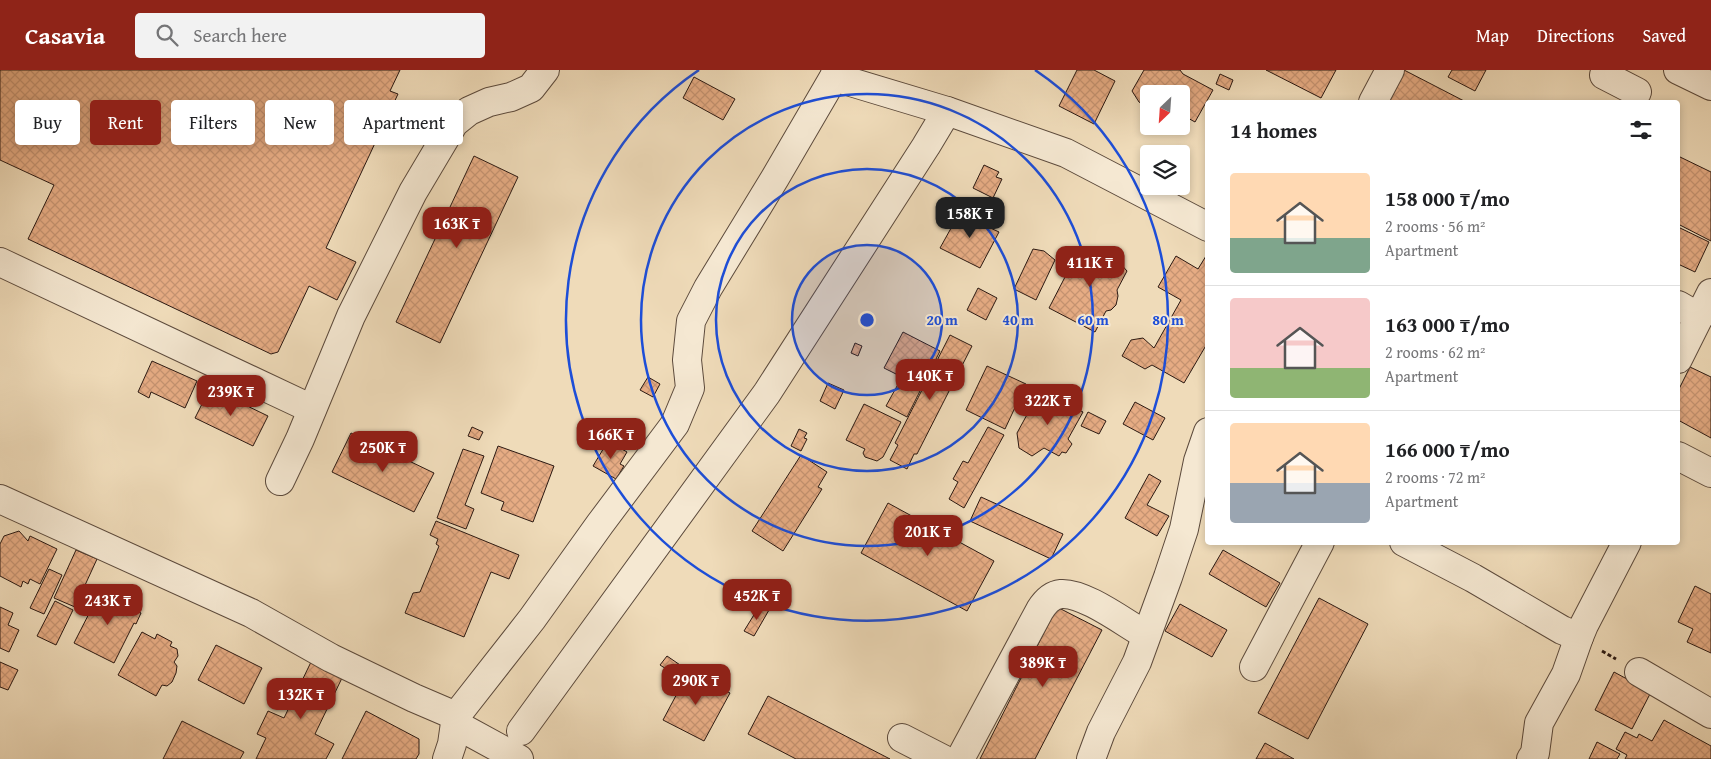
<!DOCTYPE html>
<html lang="en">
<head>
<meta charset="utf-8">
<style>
	body { margin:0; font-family:"Gentium Book Plus",serif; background:#f2f2f2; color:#202124; height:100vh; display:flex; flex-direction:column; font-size:19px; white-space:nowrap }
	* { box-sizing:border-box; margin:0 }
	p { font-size:16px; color:#757577 }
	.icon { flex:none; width:28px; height:28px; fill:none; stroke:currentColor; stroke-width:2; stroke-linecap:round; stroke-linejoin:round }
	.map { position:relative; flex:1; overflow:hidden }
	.panel { position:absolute; left:1205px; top:30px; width:475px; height:445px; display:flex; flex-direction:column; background:#fff; border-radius:5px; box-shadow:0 2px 8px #0003 }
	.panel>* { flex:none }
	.top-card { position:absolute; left:15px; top:30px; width:475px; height:45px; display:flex; gap:10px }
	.needle { width:32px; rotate:205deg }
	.controls { position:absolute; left:1140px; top:15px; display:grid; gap:10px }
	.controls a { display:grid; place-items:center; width:50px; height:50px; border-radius:5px; background:#fff; box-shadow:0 2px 8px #0003; font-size:25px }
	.price { position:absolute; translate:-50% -42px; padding:0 11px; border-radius:10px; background:#8f2418; color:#fff; font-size:16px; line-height:32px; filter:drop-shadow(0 1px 2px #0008) }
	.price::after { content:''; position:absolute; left:50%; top:30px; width:15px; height:11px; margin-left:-8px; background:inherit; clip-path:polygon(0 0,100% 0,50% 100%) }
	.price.selected { background:#222; color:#fff }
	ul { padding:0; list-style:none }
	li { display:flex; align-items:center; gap:15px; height:125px; padding:0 25px }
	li+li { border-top:1px solid #e0e0e0 }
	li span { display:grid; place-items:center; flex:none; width:140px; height:100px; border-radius:5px; color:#555 }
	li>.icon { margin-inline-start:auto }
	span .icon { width:60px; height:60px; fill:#fffc; stroke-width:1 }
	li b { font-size:21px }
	h2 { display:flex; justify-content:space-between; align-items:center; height:60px; padding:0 25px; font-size:21px }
	.tag { padding:0 18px; border-radius:5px; background:#fff; box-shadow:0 2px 8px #0003; font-size:18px; line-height:45px }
	.tag.selected { background:#8f2418; color:#fff }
	header { display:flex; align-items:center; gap:30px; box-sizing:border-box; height:70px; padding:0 25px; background:#8f2418; color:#fff }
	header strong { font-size:24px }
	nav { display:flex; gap:28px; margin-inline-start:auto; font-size:18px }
	.search { width:350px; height:45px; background:#f2f2f2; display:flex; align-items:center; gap:12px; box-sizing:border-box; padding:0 18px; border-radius:5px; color:#757577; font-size:19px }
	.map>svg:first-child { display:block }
</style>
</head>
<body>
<header>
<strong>Casavia</strong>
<div class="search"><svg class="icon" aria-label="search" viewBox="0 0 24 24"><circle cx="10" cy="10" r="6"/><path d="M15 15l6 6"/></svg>Search here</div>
<nav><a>Map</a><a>Directions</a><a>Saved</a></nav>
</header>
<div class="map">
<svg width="1711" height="689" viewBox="0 0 1711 689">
	<defs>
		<pattern id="building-cross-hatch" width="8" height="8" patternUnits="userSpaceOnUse" patternTransform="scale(1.25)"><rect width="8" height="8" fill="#e6ac84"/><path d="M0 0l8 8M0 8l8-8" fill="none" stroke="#c59371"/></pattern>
	</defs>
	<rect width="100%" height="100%" fill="#efdbb9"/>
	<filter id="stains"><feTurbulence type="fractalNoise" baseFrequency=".004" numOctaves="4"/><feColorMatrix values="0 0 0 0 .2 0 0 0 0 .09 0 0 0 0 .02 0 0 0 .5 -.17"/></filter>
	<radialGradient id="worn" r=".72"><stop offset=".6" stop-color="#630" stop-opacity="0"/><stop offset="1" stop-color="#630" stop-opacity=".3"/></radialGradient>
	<g fill="url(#building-cross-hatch)" stroke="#2b1912">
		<path d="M0 0H400L390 21 398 24 326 178 356 192 337 230 309 216 278 282 271 284 28 169 54 115 0 90Z"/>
		<path d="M1077 0H1094L1115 11 1094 54 1059 36Z"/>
		<path d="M1144 0H1180L1183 4 1213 20 1195 52 1186 47 1181 50V24H1149V38L1139 32 1132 21Z"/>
		<path d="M1266 0H1336L1321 28Z"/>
		<path d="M1400 0H1404L1466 32H1383Z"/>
		<path d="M1452 0H1486L1475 21 1448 7Z"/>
		<path d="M1220 4 1233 10 1229 20 1216 14Z"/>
		<path d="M694 7 735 29 723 50 683 28Z"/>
		<path d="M474 86 518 107 440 273 396 252Z"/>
		<path d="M1678 86 1711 102V171L1678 154Z"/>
		<path d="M984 95 999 102 996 107 1002 109 993 128 973 118Z"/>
		<path d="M976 141 990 148 986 156 999 162 980 198 940 178 960 142 972 148Z"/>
		<path d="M1678 157 1709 172 1695 202 1678 194Z"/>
		<path d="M1080 178 1110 182 1127 201 1117 220 1118 226 1116 235 1111 240 1106 241 1095 262 1049 238Z"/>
		<path d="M1033 179 1044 181 1055 190 1036 230 1014 219Z"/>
		<path d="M1176 186 1198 199 1206 186 1208 187V272L1184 313 1152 295 1145 299 1122 286 1131 270 1143 268 1154 278 1181 230 1158 217Z"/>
		<path d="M978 218 997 228 986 250 967 240Z"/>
		<path d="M903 262 940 281 907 347 886 336 902 307 884 298Z"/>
		<path d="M950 265 972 276 917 384H914L907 399 890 390 898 375 895 373Z"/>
		<path d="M855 273 862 276 858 286 851 283Z"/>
		<path d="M152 291 197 311 185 338 151 322 149 328 138 322Z"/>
		<path d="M987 296 1026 314 1005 359 966 340Z"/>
		<path d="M1690 297 1711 307V368L1678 350V321Z"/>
		<path d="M648 307 660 314 653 327 640 320Z"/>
		<path d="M828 313 844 320 835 339 820 331Z"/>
		<path d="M210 318 268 346 253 376 195 348Z"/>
		<path d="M1041 319 1083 342 1068 369 1072 374 1066 383 1062 382 1059 386 1044 378 1032 386 1019 378 1017 363Z"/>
		<path d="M1135 332 1165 348 1153 370 1123 354Z"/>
		<path d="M864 334 901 352 883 387 877 391 865 387 863 383 865 379 846 370Z"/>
		<path d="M1088 342 1106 351 1099 364 1081 356Z"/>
		<path d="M472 357 483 362 479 370 468 366Z"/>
		<path d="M988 357 1004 365 964 438 949 429 958 412 953 409 963 391 968 393Z"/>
		<path d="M799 359 807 363 804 368 807 369 801 381 791 376Z"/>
		<path d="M351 363 434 403 414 442 332 402Z"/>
		<path d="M608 371 627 382 620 394 624 396 616 409 593 396Z"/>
		<path d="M498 376 554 396 533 452 501 440 504 432 481 423Z"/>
		<path d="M463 379 484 386 465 435 474 439 466 459 437 448Z"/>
		<path d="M801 385 827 402 818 417 822 419 783 481 752 461Z"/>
		<path d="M1149 404 1161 411 1147 435 1169 446 1157 466 1125 448Z"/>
		<path d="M981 427 1063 464 1051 489 970 451Z"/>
		<path d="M888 433 994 491 967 541 861 483Z"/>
		<path d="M436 451 519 485 509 509 491 502 464 567 405 543 413 523 420 522 439 476 436 474 438 469 430 465Z"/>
		<path d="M19 461 28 471 30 466 57 479 40 514 30 509 28 514 23 511 21 517 0 506V474L4 466Z"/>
		<path d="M76 480 97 489 75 537 54 528Z"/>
		<path d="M1223 480 1280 513 1266 537 1209 504Z"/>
		<path d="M49 499 62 505 44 544 30 538Z"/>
		<path d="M1695 516 1711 524V583L1687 572 1693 559 1678 552Z"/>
		<path d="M119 523 137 541 141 543 136 554 134 553 114 593 74 573 99 524Z"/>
		<path d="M1319 528 1368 554 1308 669 1258 643Z"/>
		<path d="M55 531 73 540 56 575 37 566Z"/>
		<path d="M1180 534 1227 560 1212 587 1165 561Z"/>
		<path d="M760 535 769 540 754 566 744 561Z"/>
		<path d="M0 537 13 543 8 555 19 560 9 582 0 578Z"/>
		<path d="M1057 537 1102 560 1035 689H980Z"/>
		<path d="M142 562 155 569 157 564 172 572 170 576 177 579 178 586 174 592 177 596 176 603 172 612 167 616 162 615 156 626 118 605Z"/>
		<path d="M216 575 262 598 244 634 198 610Z"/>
		<path d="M667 586 683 597 677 606 660 595Z"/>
		<path d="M0 592 18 600 8 620 0 617Z"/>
		<path d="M311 592 342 608 315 664 334 674 326 689H256L266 668 257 664 268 641 284 648Z"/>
		<path d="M689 601 730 623 704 671 663 650Z"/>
		<path d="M1614 602 1651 622 1632 659 1595 640Z"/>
		<path d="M768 626 890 689H796L748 664Z"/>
		<path d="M366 641 419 669V684L416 689H342Z"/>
		<path d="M1664 650 1711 676V689H1625L1627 685 1616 679 1625 662 1637 668 1639 664 1652 671Z"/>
		<path d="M182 651 244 682 240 689H163Z"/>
		<path d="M1597 672 1620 684 1617 689H1589Z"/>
		<path d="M1265 673 1294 689H1256Z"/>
	</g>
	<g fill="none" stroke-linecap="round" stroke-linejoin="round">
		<defs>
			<g id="minor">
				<path d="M1606 0 1604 5 1637 22"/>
				<path d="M1678 0 1711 16"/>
				<path d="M834 7 947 41 1066 83 1208 157"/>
				<path d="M1373 32 1390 0"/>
				<path d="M0 192 312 339"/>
				<path d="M1678 235 1699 247"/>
				<path d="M1678 289 1711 223"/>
				<path d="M1678 386 1711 403"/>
				<path d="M280 411 300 369 351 246 413 122 454 53 469 41 489 32 511 27 531 18 545 0"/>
				<path d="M0 429 251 543 331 588 414 628 456 646"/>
				<path d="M1404 472 1473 508 1562 560 1579 567 1584 555 1627 472"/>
				<path d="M1254 597 1320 472"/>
				<path d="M1639 602 1711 644"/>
				<path d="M455 654 519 689"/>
				<path d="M521 661 767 323 926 76 947 41"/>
				<path d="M902 668 943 689"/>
				<path d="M447 689 452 674 456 646 532 549 600 454 675 354 690 318 687 290 691 251 708 218 775 108 838 0"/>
				<path d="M960 689 1040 540C1045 532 1051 525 1061 524 1084 522 1126 554 1146 565"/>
				<path d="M1091 689 1101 662 1137 592 1168 507 1184 459 1198 391 1208 362"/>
				<path d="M1531 689 1535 683 1539 653 1566 604 1579 567"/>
			</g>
		</defs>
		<use href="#minor" stroke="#5c4a3c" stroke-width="30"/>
		<path stroke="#2b1912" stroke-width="3" stroke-dasharray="4 2.5" stroke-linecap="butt" d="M1602 581 1616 589"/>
		<use href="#minor" stroke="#f5e8d2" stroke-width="28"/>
	</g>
	<circle cx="867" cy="250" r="75" fill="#1d4ed8" fill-opacity=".12"/>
	<g fill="none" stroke="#1d4ed8" stroke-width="2.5">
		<circle cx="867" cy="250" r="75"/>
		<circle cx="867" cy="250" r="151"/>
		<circle cx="867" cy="250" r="226"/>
		<path d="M1035 0A301 301 0 1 1 699 0"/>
	</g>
	<circle cx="867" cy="250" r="8" fill="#1d4ed8" stroke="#f5e8d2" stroke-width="2.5"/>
	<g font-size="15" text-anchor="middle" font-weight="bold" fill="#1d4ed8" stroke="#f5e8d2" stroke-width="4" stroke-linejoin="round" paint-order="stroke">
		<text x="942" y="255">20 m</text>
		<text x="1018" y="255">40 m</text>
		<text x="1093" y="255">60 m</text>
		<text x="1168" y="255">80 m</text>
	</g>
	<rect width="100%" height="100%" filter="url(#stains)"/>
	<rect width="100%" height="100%" fill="url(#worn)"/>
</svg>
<div class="controls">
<a><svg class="needle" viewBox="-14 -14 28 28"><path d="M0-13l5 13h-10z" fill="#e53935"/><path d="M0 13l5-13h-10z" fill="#757577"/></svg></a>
<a><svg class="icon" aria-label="layers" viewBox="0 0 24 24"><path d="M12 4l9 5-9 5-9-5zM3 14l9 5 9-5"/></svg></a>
</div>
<b class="price selected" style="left:970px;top:169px">158K ₸</b>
<b class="price" style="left:457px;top:179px">163K ₸</b>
<b class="price" style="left:1090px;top:218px">411K ₸</b>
<b class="price" style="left:930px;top:331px">140K ₸</b>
<b class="price" style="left:231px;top:347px">239K ₸</b>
<b class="price" style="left:1048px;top:356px">322K ₸</b>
<b class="price" style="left:611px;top:390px">166K ₸</b>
<b class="price" style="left:383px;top:403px">250K ₸</b>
<b class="price" style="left:928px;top:487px">201K ₸</b>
<b class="price" style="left:757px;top:551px">452K ₸</b>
<b class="price" style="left:108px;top:556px">243K ₸</b>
<b class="price" style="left:1043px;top:618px">389K ₸</b>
<b class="price" style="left:696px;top:636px">290K ₸</b>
<b class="price" style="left:301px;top:650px">132K ₸</b>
<div class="top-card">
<a class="tag">Buy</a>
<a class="tag selected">Rent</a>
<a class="tag">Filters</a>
<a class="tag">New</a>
<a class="tag">Apartment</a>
</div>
<section class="panel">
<h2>14 homes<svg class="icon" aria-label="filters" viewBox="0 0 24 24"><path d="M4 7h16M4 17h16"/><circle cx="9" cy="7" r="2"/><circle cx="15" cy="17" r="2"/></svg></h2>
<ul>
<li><span style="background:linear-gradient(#ffd9b3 65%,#7fa58c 0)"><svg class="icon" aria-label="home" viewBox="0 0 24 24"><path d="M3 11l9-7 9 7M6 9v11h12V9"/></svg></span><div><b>158 000 ₸/mo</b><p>2 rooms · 56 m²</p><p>Apartment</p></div></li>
<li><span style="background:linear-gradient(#f6c9c9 70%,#8fb573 0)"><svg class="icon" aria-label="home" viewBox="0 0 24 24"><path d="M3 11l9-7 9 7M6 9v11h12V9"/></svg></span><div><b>163 000 ₸/mo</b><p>2 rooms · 62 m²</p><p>Apartment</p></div></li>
<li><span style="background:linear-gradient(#ffd9b3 60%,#9aa5b1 0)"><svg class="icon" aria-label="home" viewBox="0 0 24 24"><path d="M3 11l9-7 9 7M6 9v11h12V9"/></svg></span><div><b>166 000 ₸/mo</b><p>2 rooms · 72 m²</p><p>Apartment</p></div></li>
</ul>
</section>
</div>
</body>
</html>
